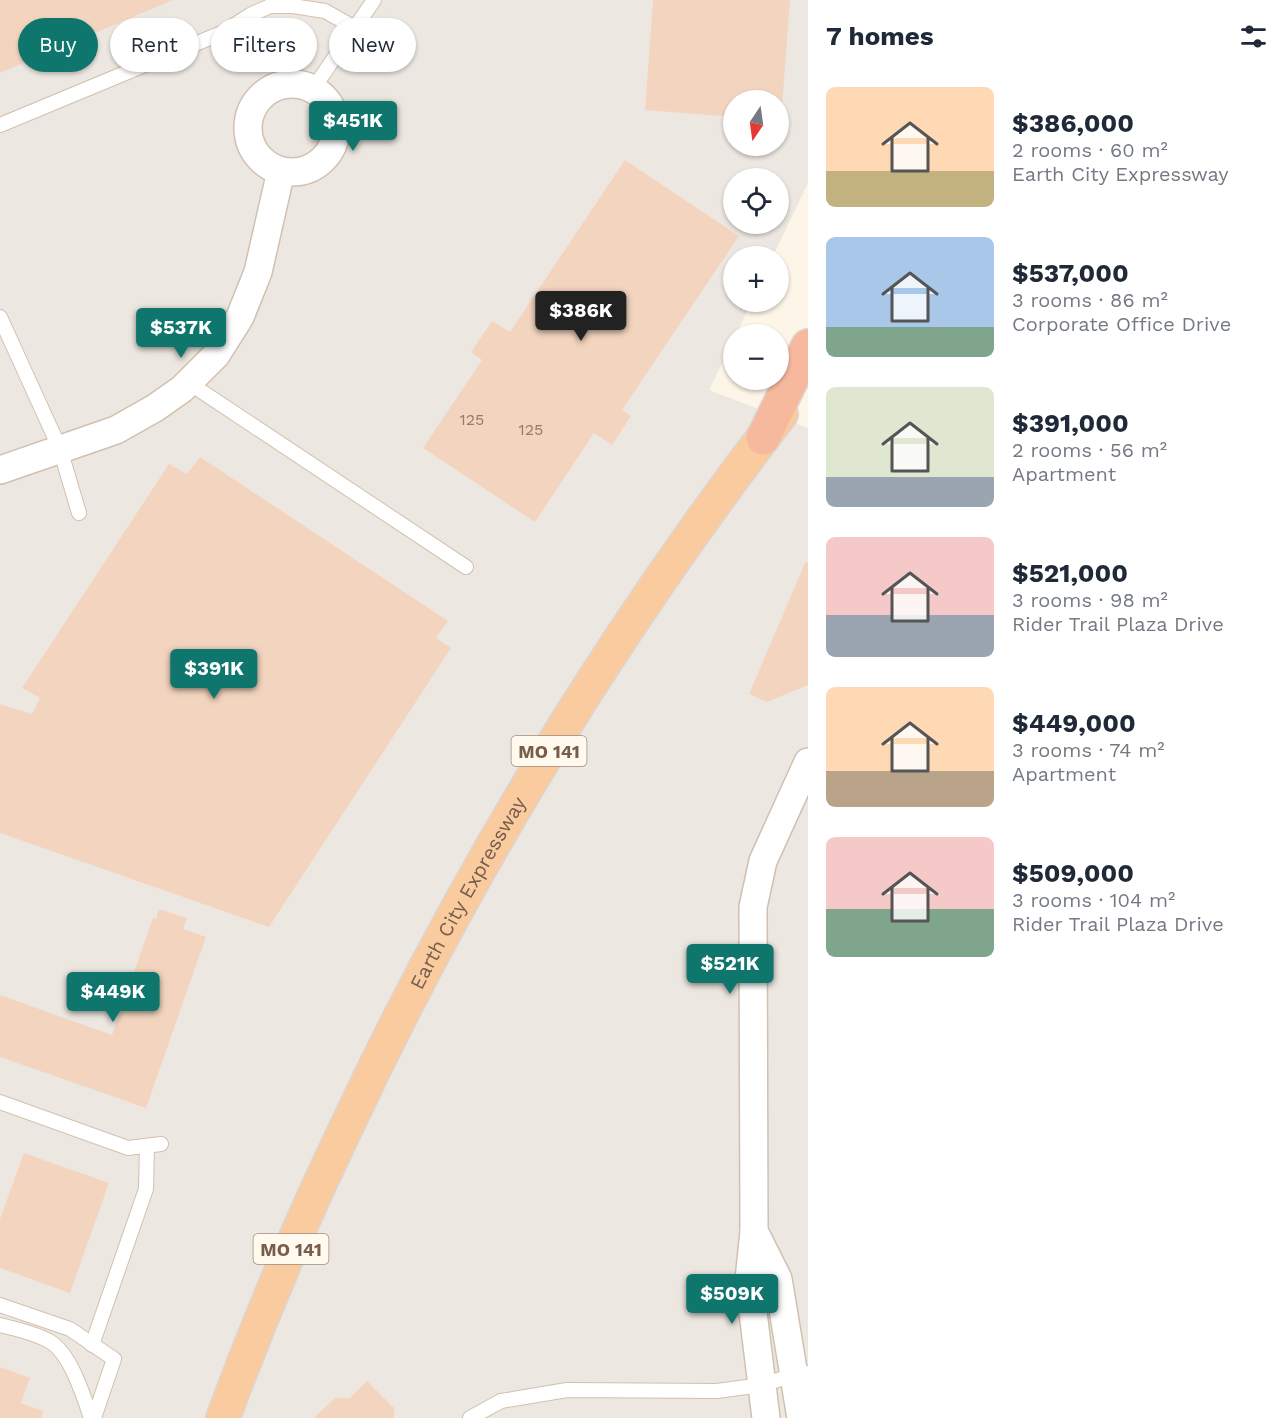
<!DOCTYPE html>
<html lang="en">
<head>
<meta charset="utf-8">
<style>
	body { margin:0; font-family:"Work Sans",sans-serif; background:#f6f6f7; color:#1f2937; height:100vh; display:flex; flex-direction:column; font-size:22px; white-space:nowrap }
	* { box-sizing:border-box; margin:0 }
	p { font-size:20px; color:#747a83 }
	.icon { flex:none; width:33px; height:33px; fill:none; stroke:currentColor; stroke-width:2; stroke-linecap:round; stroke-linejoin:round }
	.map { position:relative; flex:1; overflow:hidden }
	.panel { display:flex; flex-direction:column; background:#fff; width:480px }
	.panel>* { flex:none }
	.guide { position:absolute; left:18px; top:18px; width:570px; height:54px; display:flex; gap:12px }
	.needle { width:39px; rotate:193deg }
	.buttons { position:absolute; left:723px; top:90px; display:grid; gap:12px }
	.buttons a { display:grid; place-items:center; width:66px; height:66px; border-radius:50%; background:#fff; box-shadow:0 2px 4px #0004; font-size:30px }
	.price { position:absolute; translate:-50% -51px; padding:0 14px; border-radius:6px; background:#0f766e; color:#fff; font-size:20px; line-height:39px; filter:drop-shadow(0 2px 3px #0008) }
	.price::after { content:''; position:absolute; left:50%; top:36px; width:18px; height:14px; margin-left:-9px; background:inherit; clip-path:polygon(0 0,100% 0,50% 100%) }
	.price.current { background:#222; color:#fff }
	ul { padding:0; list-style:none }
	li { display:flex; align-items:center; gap:18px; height:150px; padding:0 18px }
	li span { display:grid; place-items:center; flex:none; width:168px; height:120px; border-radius:9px; color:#555 }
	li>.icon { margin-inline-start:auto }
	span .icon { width:72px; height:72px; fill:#fffc; stroke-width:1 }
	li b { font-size:26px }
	h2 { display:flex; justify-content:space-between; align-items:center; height:72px; padding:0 18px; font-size:26px }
	.pill { padding:0 21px; border-radius:27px; background:#fff; box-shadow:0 2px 4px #0004; font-size:21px; line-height:54px }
	.pill.current { background:#0f766e; color:#fff }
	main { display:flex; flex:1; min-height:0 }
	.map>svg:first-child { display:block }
</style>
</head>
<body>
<main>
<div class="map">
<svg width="808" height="1418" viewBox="0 0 808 1418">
	<rect width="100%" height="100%" fill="#fdf5e7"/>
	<path fill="#ede7e1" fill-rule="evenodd" d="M0 0H808V183L773 256H734V302H752L736 334H734L733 340 709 390 808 428V1418H0ZM734 100H778V146H734ZM734 178H778V224H734Z"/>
	<g fill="#f3d5bf">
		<path d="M0 0H173L0 73Z"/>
		<path d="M653 0H790L781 121H778V100H734V117L645 110Z"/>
		<path d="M625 160 739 236 622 410 631 416 612 445 594 433 535 522 423 448 482 360 471 352 492 321 510 332Z"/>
		<path d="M200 457 448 621 436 638 451 648 269 927 0 833V704L32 714 40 698 22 688 169 464 187 474Z"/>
		<path d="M808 562V685L767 702 749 694 805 563Z"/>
		<path d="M159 909 187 918 183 929 206 937 146 1108 0 1057V995L112 1035 153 918 156 919Z"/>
		<path d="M24 1153 109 1183 70 1293 0 1268V1219Z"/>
		<path d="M0 1367 30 1378 21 1403 43 1411 41 1418H0Z"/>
		<path d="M367 1381 394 1408V1418H314L335 1398H350Z"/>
	</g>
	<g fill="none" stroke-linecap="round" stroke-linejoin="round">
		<defs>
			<g id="service">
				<path d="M313 89 374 0"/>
				<path d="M0 125 224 32 250 15 270 6H293L325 11 355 28"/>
				<path d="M0 317 60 449 79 513"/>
				<path d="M189 383 466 567"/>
				<path d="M0 1102 128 1148 161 1144"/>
				<path d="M0 1305 70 1329 114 1359 94 1418"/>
				<path d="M0 1325C16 1329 35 1333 49 1341 70 1352 84 1397 91 1418"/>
				<path d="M92 1345 146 1189 147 1146"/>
				<path d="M470 1418 501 1401 567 1390 717 1391 761 1385 794 1375 808 1373"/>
			</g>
			<g id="minor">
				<circle cx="292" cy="128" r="44"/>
				<path d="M0 470 116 430 155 408 182 389 216 355 240 317 258 272 281 171"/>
				<path d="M754 1231 778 1279 801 1418"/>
				<path d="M766 1418 749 1280 754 1231 753 907 763 861 808 762"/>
			</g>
			<g id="trunk">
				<path id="s1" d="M223 1418C259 1320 300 1224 345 1130 464 876 610 636 781 414"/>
			</g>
			<path id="motorway" d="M763 438 808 346"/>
		</defs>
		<use href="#service" stroke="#d1c0af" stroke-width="16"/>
		<use href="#minor" stroke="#d1c0af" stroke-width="30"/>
		<use href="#trunk" stroke="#dcd5d0" stroke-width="36"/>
		<use href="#motorway" stroke="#dcd5d0" stroke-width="36"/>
		<use href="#service" stroke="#fff" stroke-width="14"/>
		<use href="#minor" stroke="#fff" stroke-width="27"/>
		<use href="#trunk" stroke="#f9cb9f" stroke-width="33"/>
		<use href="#motorway" stroke="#f7b99e" stroke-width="33"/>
	</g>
	<g text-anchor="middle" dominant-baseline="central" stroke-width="6" stroke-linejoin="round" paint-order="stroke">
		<g font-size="16" fill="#967b68">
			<text x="472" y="419">125</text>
			<text x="531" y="429">125</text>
		</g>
		<g fill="#fff9ee" stroke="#a08c7c" stroke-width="1.5">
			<rect x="511.5" y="736" width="75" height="30" rx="4.5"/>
			<rect x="253.5" y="1234" width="75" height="30" rx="4.5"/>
		</g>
		<g font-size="18" font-weight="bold" fill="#775d4b">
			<text x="549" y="751">MO 141</text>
			<text x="291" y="1249">MO 141</text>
		</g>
		<g font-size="20" fill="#775d4b" stroke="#fff9ee">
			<text stroke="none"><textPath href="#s1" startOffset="580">Earth City Expressway</textPath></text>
		</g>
	</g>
</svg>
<div class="buttons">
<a><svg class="needle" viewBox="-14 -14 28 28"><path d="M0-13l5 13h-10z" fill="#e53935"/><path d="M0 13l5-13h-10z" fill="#747a83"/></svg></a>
<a><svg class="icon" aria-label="locate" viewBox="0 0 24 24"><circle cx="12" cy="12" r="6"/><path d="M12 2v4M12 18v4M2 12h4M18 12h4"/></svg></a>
<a>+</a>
<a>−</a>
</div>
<b class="price" style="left:353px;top:152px">$451K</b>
<b class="price current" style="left:581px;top:342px">$386K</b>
<b class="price" style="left:181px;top:359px">$537K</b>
<b class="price" style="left:214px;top:700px">$391K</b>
<b class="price" style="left:730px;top:995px">$521K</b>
<b class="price" style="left:113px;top:1023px">$449K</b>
<b class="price" style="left:732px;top:1325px">$509K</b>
<div class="guide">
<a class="pill current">Buy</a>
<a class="pill">Rent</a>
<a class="pill">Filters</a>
<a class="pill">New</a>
</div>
</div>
<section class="panel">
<h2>7 homes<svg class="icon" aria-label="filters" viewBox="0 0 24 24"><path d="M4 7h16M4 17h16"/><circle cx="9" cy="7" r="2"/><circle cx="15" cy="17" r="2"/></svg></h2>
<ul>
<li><span style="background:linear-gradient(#ffd9b3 70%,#c2b280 0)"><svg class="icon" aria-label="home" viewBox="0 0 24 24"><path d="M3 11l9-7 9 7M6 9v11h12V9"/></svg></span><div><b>$386,000</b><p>2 rooms · 60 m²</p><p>Earth City Expressway</p></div></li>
<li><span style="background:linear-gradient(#a9c7e8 75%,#7fa58c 0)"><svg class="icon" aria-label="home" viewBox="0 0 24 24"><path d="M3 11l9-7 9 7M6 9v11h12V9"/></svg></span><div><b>$537,000</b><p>3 rooms · 86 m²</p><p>Corporate Office Drive</p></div></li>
<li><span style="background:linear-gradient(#dfe7d0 75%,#9aa5b1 0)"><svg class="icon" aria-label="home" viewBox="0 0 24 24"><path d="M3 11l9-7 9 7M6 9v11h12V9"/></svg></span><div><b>$391,000</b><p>2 rooms · 56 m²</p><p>Apartment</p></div></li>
<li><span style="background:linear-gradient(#f6c9c9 65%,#9aa5b1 0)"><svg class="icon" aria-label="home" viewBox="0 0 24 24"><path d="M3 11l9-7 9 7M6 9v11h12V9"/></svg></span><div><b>$521,000</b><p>3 rooms · 98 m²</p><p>Rider Trail Plaza Drive</p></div></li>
<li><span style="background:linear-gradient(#ffd9b3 70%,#b9a48a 0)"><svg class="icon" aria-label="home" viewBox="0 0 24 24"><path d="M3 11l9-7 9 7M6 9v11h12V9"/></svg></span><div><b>$449,000</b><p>3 rooms · 74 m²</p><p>Apartment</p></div></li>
<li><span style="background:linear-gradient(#f6c9c9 60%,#7fa58c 0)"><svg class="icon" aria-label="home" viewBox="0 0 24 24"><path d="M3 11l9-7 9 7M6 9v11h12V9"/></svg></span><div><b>$509,000</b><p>3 rooms · 104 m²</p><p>Rider Trail Plaza Drive</p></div></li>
</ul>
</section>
</main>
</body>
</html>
